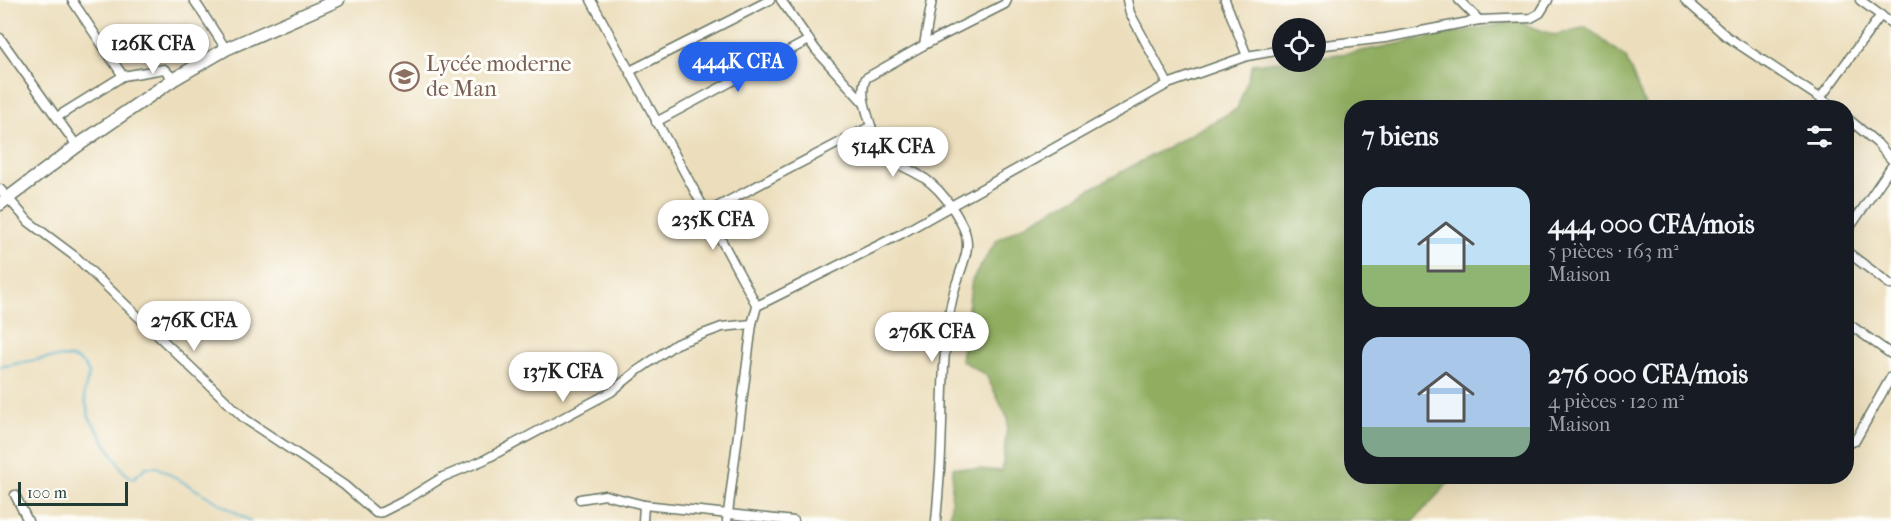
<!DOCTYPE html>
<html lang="fr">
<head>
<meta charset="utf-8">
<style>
	body { margin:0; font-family:"IM FELL French Canon",serif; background:#20242c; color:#f1f3f6; height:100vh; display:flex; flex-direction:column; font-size:22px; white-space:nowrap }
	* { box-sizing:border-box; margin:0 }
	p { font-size:20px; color:#9ea1a6 }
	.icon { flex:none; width:33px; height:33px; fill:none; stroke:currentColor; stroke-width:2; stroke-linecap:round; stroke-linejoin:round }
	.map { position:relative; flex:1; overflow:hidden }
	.panel { position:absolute; left:1344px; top:100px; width:510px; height:384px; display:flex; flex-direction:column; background:#171b24; border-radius:24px; box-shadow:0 6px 24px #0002 }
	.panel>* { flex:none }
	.controls { position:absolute; left:1272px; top:18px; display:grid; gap:12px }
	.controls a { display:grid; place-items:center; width:54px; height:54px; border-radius:50%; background:#171b24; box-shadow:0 6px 24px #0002; font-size:30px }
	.scale { position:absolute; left:18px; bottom:15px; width:110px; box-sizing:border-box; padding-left:6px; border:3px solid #1f3d34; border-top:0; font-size:16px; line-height:21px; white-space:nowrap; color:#1f3d34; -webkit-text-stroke:4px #fdfcf7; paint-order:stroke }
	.price { position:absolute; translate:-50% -51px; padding:0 14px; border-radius:21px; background:#fff; color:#222; font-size:20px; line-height:39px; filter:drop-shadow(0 2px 3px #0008) }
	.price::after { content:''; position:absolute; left:50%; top:36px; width:18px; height:14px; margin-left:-9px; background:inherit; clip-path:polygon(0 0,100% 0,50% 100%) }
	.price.active { background:#2563eb; color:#fff }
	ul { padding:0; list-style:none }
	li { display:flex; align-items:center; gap:18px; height:150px; padding:0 18px }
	li span { display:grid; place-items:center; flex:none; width:168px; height:120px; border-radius:18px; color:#555 }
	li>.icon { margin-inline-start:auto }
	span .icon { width:72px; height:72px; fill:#fffc; stroke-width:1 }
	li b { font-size:26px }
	h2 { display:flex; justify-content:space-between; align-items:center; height:72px; padding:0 18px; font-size:26px }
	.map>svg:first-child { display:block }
</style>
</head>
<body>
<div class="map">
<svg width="1891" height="521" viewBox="0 0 1891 521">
	<rect width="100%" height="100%" fill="#fdfcf7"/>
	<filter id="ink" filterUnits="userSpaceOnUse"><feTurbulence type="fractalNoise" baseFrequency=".0167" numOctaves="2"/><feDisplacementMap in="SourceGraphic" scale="12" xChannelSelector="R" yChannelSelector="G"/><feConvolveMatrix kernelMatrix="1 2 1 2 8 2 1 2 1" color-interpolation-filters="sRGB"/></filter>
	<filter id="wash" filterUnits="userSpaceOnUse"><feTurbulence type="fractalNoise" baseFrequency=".008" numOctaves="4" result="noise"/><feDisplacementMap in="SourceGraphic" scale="24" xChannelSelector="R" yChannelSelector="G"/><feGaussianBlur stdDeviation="1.35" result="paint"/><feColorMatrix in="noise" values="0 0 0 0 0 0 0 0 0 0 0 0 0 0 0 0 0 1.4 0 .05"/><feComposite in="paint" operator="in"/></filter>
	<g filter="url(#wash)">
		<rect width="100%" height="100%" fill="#ecdebc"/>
		<path fill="#90ad60" stroke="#58754a" stroke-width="1.5" d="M1516 21 1554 35 1586 27 1626 58 1646 108H1352V477H1454L1413 521H1027L1026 519 1020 521H950L953 467 1002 471 1008 419 986 375 961 360 972 280 997 240 1237 109 1253 64 1282 61 1316 62V57L1356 52Z"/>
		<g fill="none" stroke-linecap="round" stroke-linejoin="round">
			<path stroke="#4fb0ce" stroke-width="2" d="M0 367C18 364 66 350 81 362 84 364 87 370 89 373L84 394 89 417 124 472 133 479 146 467H157L250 521"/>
		</g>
	</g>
	<g filter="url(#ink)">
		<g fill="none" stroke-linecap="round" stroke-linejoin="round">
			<defs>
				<g id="street">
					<path d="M72 0 123 76 164 69 174 79"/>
					<path d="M194 0 226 49"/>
					<path d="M591 0 757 306 752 324 727 521"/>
					<path d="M781 0 816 50 864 103"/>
					<path d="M1127 0 1130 13 1168 84"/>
					<path d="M1225 0 1247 56"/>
					<path d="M1459 0 1479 20"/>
					<path d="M1685 0 1726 36 1835 108"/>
					<path d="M1860 0 1891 23"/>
					<path d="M0 38 77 146"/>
					<path d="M924 45 932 0"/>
					<path d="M1316 46 1385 38 1479 20 1531 18 1540 13 1548 0"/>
					<path d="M630 71 770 0"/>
					<path d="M1821 97 1881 15"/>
					<path d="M57 117 123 76"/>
					<path d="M1846 117 1877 143 1891 159"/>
					<path d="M656 122 809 40"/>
					<path d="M871 126C882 166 888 157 919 175 938 185 954 208 963 227 972 246 964 260 958 279 954 289 952 300 950 310 942 357 943 405 941 452 940 475 938 498 936 521"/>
					<path d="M0 189 29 222 77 258 245 419 344 485 376 513 382 512 406 500 443 477 484 460 611 392 637 371 676 344 722 327 752 324"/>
					<path d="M707 212 871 126C867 112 859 92 866 78L924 45 1005 4 1007 0"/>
					<path d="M1846 233 1891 167"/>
					<path d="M1846 251 1891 285"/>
					<path d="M757 306 901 234 1168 84 1247 56 1282 50"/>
					<path d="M1846 322 1891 354"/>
					<path d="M1846 444 1855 441 1891 377"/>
					<path d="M15 495 28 521"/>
					<path d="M580 499 605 495 644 505 794 521"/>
					<path d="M643 521 644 505"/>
				</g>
				<path id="secondary" d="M0 204 77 146 174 79 226 49 338 0"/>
			</defs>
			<use href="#street" stroke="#677564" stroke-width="11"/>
			<use href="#secondary" stroke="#677564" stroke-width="15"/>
			<use href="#street" stroke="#fff" stroke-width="8"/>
			<use href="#secondary" stroke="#fff" stroke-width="12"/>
		</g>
	</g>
	<defs>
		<symbol id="school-ring" viewBox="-11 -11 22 22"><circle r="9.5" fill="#fdfcf7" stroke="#8d6e63" stroke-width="1.5"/><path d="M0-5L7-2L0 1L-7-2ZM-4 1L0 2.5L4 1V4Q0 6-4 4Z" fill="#8d6e63"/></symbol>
	</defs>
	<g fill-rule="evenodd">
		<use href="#school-ring" x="388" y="60" width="33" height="33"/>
	</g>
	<g text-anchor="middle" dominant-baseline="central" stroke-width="6" stroke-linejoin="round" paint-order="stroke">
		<g font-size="22" fill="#785e54" stroke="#fdfcf7" text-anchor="start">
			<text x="426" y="64">Lycée moderne<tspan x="426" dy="25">de Man</tspan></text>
		</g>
	</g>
</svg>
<div class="controls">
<a><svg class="icon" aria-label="locate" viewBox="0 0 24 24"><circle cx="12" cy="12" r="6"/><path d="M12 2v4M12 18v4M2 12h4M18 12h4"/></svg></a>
</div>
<div class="scale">100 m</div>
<b class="price" style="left:153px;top:75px">126K CFA</b>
<b class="price active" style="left:738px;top:93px">444K CFA</b>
<b class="price" style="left:893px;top:178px">514K CFA</b>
<b class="price" style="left:713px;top:251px">235K CFA</b>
<b class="price" style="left:194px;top:352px">276K CFA</b>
<b class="price" style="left:932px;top:363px">276K CFA</b>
<b class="price" style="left:563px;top:403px">137K CFA</b>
<section class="panel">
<h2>7 biens<svg class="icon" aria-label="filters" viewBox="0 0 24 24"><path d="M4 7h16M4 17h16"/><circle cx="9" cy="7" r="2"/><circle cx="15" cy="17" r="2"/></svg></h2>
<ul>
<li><span style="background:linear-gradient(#bfe0f5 65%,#8fb573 0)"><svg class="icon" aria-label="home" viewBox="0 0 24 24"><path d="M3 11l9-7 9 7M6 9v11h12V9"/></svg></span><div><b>444 000 CFA/mois</b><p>5 pièces · 163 m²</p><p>Maison</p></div></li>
<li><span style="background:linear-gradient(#a9c7e8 75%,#7fa58c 0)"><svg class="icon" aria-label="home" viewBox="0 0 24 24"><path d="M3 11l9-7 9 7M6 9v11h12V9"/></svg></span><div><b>276 000 CFA/mois</b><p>4 pièces · 120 m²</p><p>Maison</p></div></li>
</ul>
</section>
</div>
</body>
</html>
